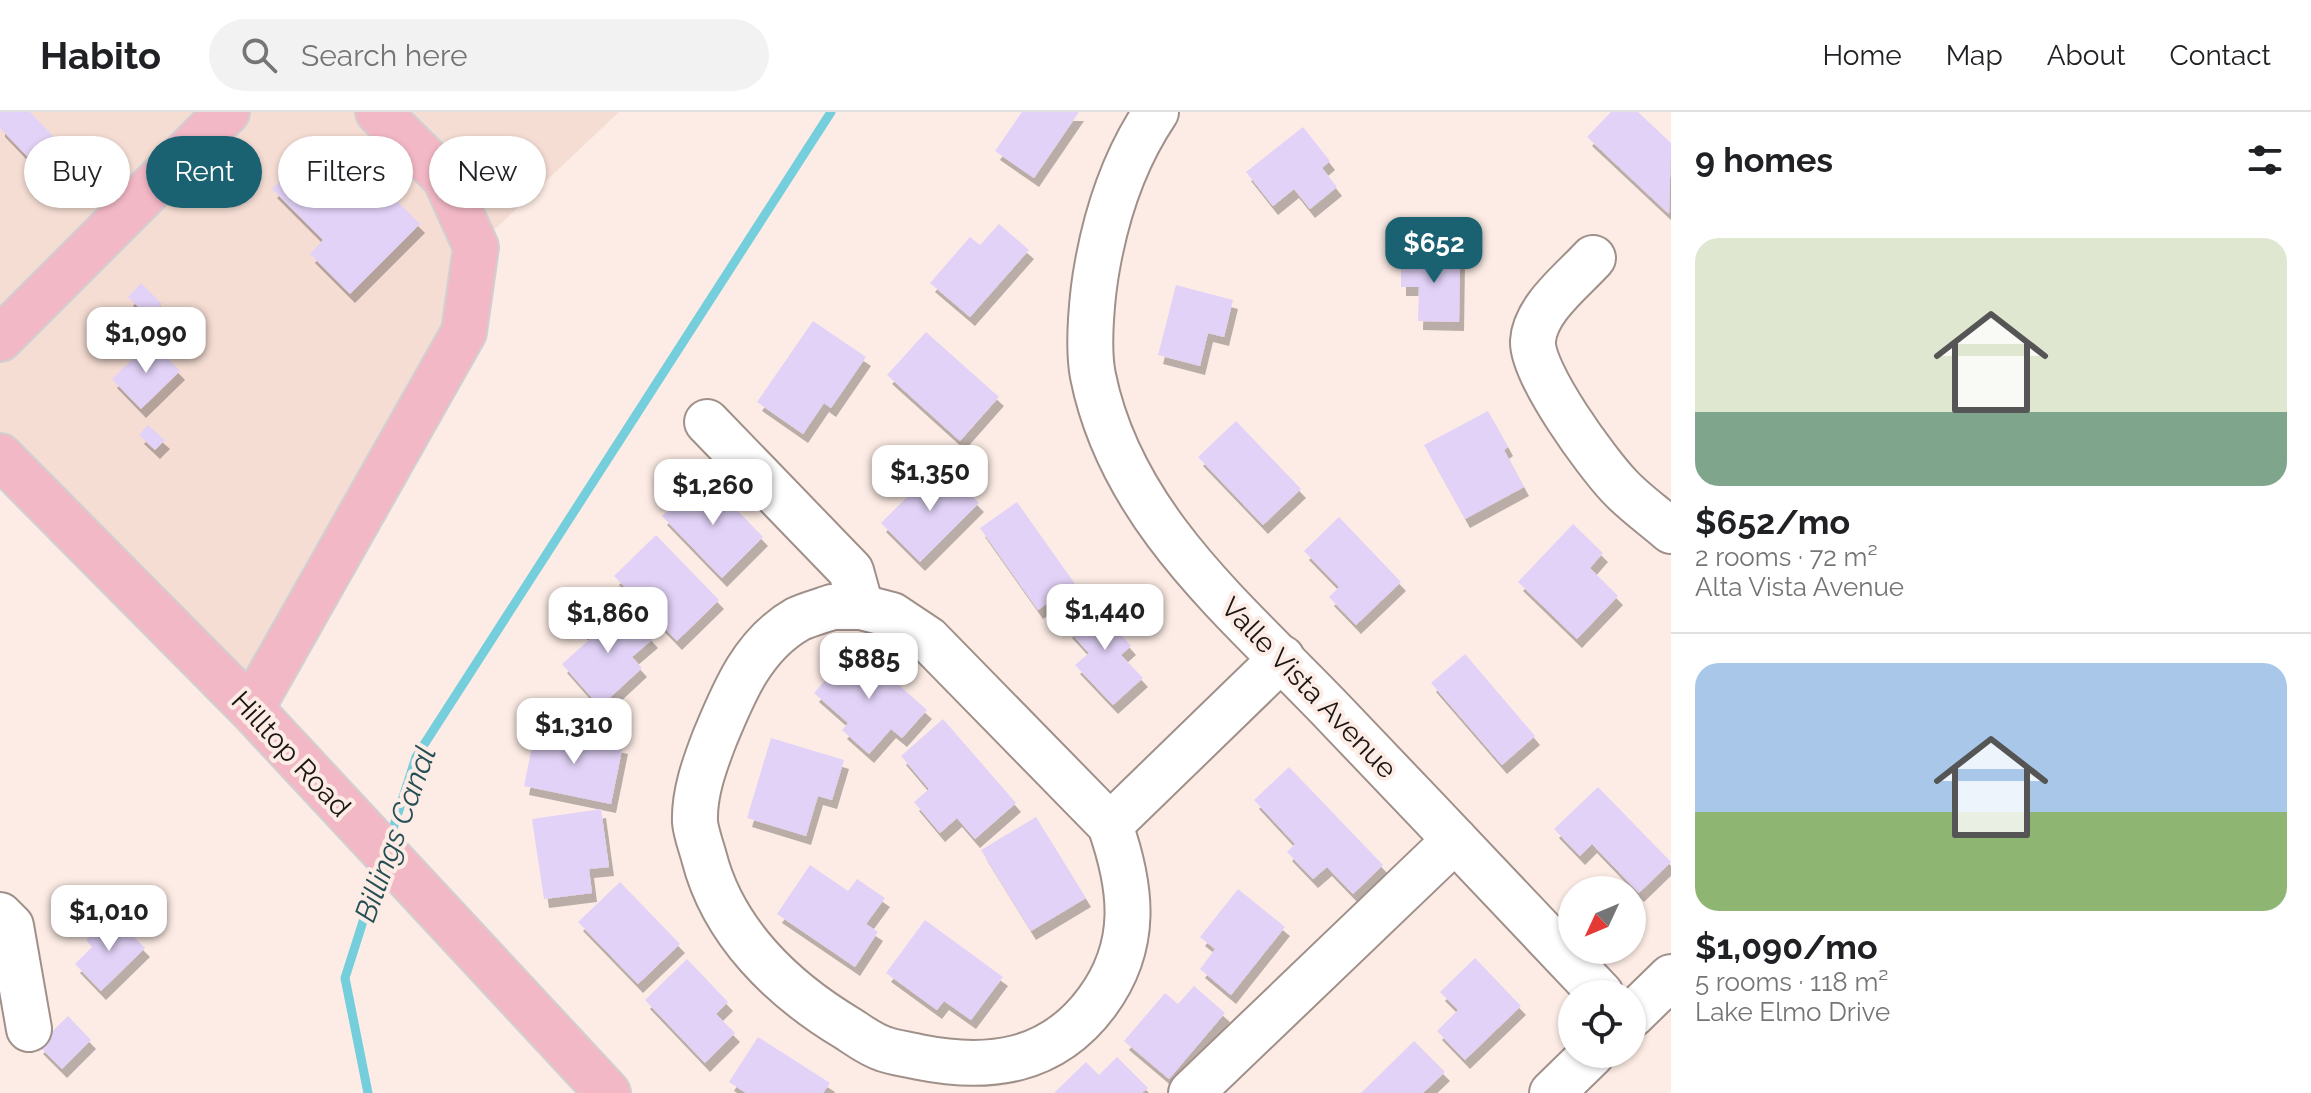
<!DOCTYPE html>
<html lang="en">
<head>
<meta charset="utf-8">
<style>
	body { margin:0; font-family:Raleway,sans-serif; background:#f2f2f2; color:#202124; height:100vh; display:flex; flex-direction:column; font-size:30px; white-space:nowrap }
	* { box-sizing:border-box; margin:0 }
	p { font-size:26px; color:#757577 }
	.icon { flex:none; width:44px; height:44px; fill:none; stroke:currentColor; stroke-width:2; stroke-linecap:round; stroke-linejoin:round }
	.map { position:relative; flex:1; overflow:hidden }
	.side { display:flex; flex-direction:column; background:#fff; width:640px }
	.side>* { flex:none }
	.guide { position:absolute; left:24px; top:24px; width:760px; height:72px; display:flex; gap:16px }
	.needle { width:52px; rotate:226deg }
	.buttons { position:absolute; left:1558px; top:764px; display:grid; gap:16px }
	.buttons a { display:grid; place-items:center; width:88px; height:88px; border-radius:50%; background:#fff; box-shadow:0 2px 6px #0004; font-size:40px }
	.price { position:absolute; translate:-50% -68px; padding:0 18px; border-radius:16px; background:#fff; color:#222; font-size:26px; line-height:52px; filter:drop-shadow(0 2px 4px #0008) }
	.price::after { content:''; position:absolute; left:50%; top:48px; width:24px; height:18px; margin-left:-12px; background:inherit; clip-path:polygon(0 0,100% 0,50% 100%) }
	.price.selected { background:#1a6171; color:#fff }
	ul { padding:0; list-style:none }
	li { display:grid; align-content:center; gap:16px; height:424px; padding:0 24px }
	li+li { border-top:2px solid #e0e0e0 }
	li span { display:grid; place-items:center; height:248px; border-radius:24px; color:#555 }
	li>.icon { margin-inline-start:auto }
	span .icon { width:144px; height:144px; fill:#fffc; stroke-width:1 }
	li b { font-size:34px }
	h2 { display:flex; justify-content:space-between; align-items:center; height:96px; padding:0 24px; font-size:34px }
	.tag { padding:0 28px; border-radius:36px; background:#fff; box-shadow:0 2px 6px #0004; font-size:28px; line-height:72px }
	.tag.selected { background:#1a6171; color:#fff }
	header { display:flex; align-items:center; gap:48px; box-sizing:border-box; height:112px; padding:0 40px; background:#fff; border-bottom:2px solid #e0e0e0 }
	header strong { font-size:38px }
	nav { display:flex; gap:44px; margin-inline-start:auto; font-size:28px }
	.search { width:560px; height:72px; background:#f2f2f2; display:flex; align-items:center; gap:20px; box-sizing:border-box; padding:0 28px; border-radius:44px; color:#757577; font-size:30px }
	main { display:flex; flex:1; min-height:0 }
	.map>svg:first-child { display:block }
</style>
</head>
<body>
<header>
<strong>Habito</strong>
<div class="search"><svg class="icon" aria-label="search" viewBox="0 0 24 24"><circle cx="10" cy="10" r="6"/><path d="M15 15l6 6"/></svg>Search here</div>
<nav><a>Home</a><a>Map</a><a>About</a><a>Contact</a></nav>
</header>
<main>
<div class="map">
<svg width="1671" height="981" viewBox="0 0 1671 981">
	<defs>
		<filter id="shadow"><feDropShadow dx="5" dy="9" stdDeviation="0" flood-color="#0004"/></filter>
	</defs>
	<rect width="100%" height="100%" fill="#fdece5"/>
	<path fill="#f5ddd3" d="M0 0H619L476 135 464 220 251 597 0 341Z"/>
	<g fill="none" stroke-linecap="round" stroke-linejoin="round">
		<g stroke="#75cedb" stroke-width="9">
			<path d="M390 726 416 645 831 0"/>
			<path d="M368 981 345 866 380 756"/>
		</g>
	</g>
	<g fill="#e2d2f7" filter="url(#shadow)">
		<path d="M0 0H30L70 42 47 65 0 16Z"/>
		<path d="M1022 0H1079L1034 66 995 39Z"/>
		<path d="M1611 0H1638L1671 31 1669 102 1587 25Z"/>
		<path d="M1303 15 1330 49 1322 56 1337 75 1310 97 1294 77 1273 94 1246 60Z"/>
		<path d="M315 34 367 87 381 73 420 112 350 182 310 142 323 128 272 77Z"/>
		<path d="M999 112 1029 138 970 205 930 171 970 125 980 133Z"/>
		<path d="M1401 142H1460L1459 210 1418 209 1419 175H1401Z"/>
		<path d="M141 171 162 192 149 205 128 185Z"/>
		<path d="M1176 173 1233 188 1224 225 1208 221 1200 254 1158 243Z"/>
		<path d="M813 209 866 245 831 296 824 291 803 322 757 290Z"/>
		<path d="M926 220 999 285 960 329 887 263Z"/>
		<path d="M151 229 180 259 141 297 112 267Z"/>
		<path d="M1488 299 1508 335 1504 338 1524 375 1465 407 1424 333Z"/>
		<path d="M1236 309 1301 377 1263 413 1198 345Z"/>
		<path d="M148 313 165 328 155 338 139 323Z"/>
		<path d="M940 352 979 391 920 450 881 411Z"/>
		<path d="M704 364 763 425 722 466 662 404Z"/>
		<path d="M1017 390 1075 472 1038 498 980 416Z"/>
		<path d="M1339 405 1401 470 1356 513 1329 485 1339 475 1304 439Z"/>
		<path d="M1573 412 1603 441 1590 456 1618 484 1577 527 1518 470Z"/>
		<path d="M656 423 719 488 677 529 614 464Z"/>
		<path d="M1103 485 1125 509 1116 517 1131 534 1121 543 1143 566 1113 593 1075 553 1089 541 1067 517Z"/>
		<path d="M625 496 653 527 632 545 642 556 600 595 562 552 590 527 579 515 595 500 606 512Z"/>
		<path d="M855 534 927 598 902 626 891 617 869 642 842 618 848 611 814 581Z"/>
		<path d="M1465 542 1535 624 1502 653 1431 571Z"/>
		<path d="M943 607 1016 691 975 727 957 706 940 721 914 690 929 677 901 644Z"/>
		<path d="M536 615 623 633 611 692 524 674Z"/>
		<path d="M771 626 844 648 832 688 818 684 806 724 747 706Z"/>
		<path d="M1289 655 1383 753 1353 782 1327 755 1313 767 1287 740 1295 732 1254 688Z"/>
		<path d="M1598 675 1671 750 1639 781 1592 732 1580 744 1554 717Z"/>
		<path d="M601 697 609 755 589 757 592 781 544 787 532 707Z"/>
		<path d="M1036 705 1086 786 1031 819 981 738Z"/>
		<path d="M810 753 848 779 857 767 885 786 866 812 878 820 855 855 777 802Z"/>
		<path d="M620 770 680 832 638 872 578 810Z"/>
		<path d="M1238 777 1285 815 1231 883 1200 857 1215 837 1200 825Z"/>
		<path d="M112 803 145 836 101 879 75 852 92 835 86 828Z"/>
		<path d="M925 808 1003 865 971 908 944 889 937 898 886 861Z"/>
		<path d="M1475 846 1521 894 1465 948 1437 919 1458 898 1440 880Z"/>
		<path d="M687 847 728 890 716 902 735 921 705 951 645 888Z"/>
		<path d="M1194 874 1225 901 1169 967 1124 929 1165 881 1178 892Z"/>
		<path d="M68 904 91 928 62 957 38 933Z"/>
		<path d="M758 925 830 971 823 981H746L729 970Z"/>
		<path d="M1414 929 1445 960 1423 981H1361Z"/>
		<path d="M1117 945 1148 976 1142 981H1054L1086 950 1099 963Z"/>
	</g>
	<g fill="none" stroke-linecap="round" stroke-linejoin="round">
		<defs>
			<g id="minor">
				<path d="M1156 0C1125 46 1108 96 1098 150 1092 181 1087 234 1093 264 1122 408 1239 501 1335 602 1424 695 1513 789 1601 882"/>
				<path d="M1593 146C1572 169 1535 197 1533 229 1531 261 1597 351 1620 375 1635 391 1654 404 1671 419"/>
				<path d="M707 310 851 459 861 495"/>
				<path d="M832 495H861L892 503 928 527 1110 713C1132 776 1139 833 1097 890 1052 951 989 959 919 945 907 942 895 941 884 937 871 933 858 923 847 916 782 877 723 820 704 745 701 734 696 721 695 710 694 682 704 654 714 628 733 582 752 533 798 507 809 502 821 499 832 495Z"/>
				<path d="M1110 713 1282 546"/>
				<path d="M0 803 11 814 29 917"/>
				<path d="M1632 903 1671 865"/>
				<path d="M1191 981 1455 728"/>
				<path d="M1552 981 1592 942"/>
			</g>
			<g id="major">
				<path d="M0 227 227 0"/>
				<path d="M0 344 251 597 608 981"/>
				<path d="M251 597 464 220 476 135 445 66 378 0"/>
			</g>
		</defs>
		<use href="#minor" stroke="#a0908a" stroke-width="48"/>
		<use href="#major" stroke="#d1d0d0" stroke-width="48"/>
		<use href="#minor" stroke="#fff" stroke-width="44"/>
		<use href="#major" stroke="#f3b8c6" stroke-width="44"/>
	</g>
	<g text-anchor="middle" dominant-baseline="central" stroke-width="8" stroke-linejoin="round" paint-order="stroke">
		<g font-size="28" fill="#1b1513" stroke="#fdece5">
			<text transform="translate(1309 576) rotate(46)">Valle Vista Avenue</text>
			<text transform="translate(291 642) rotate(47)">Hilltop Road</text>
		</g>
		<g font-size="30" font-style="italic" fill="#264f55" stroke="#fdece5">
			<text transform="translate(395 722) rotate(-70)">Billings Canal</text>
		</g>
	</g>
</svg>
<div class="buttons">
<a><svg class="needle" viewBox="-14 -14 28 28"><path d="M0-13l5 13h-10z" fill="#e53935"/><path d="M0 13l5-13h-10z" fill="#757577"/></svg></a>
<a><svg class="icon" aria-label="locate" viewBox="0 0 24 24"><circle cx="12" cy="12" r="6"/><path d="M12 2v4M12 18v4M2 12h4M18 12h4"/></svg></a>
</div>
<b class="price selected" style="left:1434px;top:173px">$652</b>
<b class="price" style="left:146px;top:263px">$1,090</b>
<b class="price" style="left:930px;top:401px">$1,350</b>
<b class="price" style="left:713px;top:415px">$1,260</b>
<b class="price" style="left:1105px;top:540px">$1,440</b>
<b class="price" style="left:608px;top:543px">$1,860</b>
<b class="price" style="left:869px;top:589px">$885</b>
<b class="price" style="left:574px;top:654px">$1,310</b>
<b class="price" style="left:109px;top:841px">$1,010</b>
<div class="guide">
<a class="tag">Buy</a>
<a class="tag selected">Rent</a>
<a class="tag">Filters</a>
<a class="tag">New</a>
</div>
</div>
<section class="side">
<h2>9 homes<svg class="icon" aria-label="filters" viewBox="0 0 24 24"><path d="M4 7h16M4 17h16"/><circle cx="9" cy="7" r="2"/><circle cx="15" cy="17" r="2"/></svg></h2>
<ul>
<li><span style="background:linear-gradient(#dfe7d0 70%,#7fa58c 0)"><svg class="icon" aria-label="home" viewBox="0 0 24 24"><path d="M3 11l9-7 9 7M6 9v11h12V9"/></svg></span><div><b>$652/mo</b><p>2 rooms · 72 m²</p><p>Alta Vista Avenue</p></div></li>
<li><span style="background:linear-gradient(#a9c7e8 60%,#8fb573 0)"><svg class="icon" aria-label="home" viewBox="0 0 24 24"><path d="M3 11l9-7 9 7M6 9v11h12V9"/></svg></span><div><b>$1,090/mo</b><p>5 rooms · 118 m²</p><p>Lake Elmo Drive</p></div></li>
</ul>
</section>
</main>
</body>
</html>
